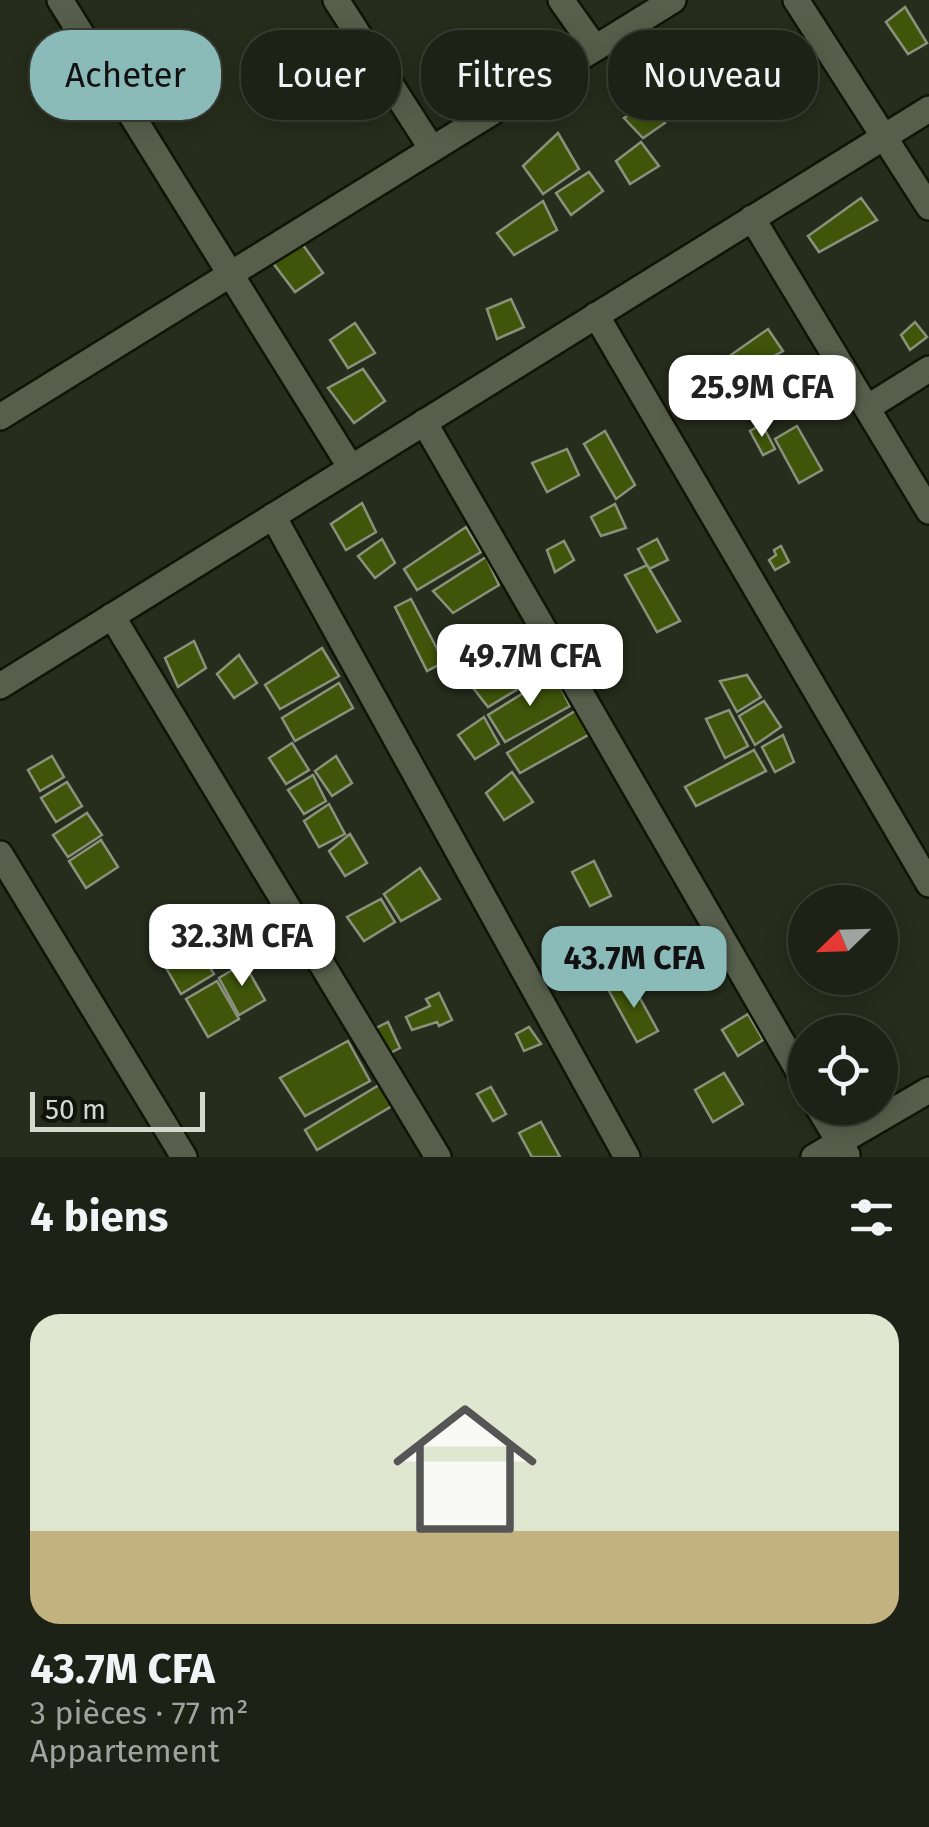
<!DOCTYPE html>
<html lang="fr">
<head>
<meta charset="utf-8">
<style>
	body { margin:0; font-family:"Fira Sans",sans-serif; background:#252a1e; color:#f1f3f6; height:100vh; display:flex; flex-direction:column; font-size:38px; white-space:nowrap }
	* { box-sizing:border-box; margin:0 }
	p { font-size:32px; color:#a0a4a0 }
	.icon { flex:none; width:55px; height:55px; fill:none; stroke:currentColor; stroke-width:2; stroke-linecap:round; stroke-linejoin:round }
	.map { position:relative; height:1157px; overflow:hidden }
	.sheet { display:flex; flex-direction:column; background:#1c2215; flex:1 }
	.sheet>* { flex:none }
	.banner { position:absolute; left:30px; top:30px; width:870px; height:90px; display:flex; gap:20px }
	.needle { width:65px; rotate:247deg }
	.fabs { position:absolute; left:788px; top:885px; display:grid; gap:20px }
	.fabs a { display:grid; place-items:center; width:110px; height:110px; border-radius:50%; background:#1c2215; box-shadow:0 5px 25px #0003,0 0 0 2px #3a3f34; font-size:50px }
	.scale { position:absolute; left:30px; bottom:25px; width:175px; box-sizing:border-box; padding-left:10px; border:5px solid #d5dacf; border-top:0; font-size:28px; line-height:35px; white-space:nowrap; color:#d5dacf; -webkit-text-stroke:8px #11140d; paint-order:stroke }
	.price { position:absolute; translate:-50% -85px; padding:0 22px; border-radius:20px; background:#fff; color:#222; font-size:32px; line-height:65px; filter:drop-shadow(0 2px 5px #0008) }
	.price::after { content:''; position:absolute; left:50%; top:60px; width:30px; height:22px; margin-left:-15px; background:inherit; clip-path:polygon(0 0,100% 0,50% 100%) }
	.price.current { background:#8bbbb9; color:#111 }
	ul { padding:0; list-style:none }
	li { display:grid; align-content:center; gap:20px; height:530px; padding:0 30px }
	li+li { border-top:2px solid #3a3f34 }
	li span { display:grid; place-items:center; height:310px; border-radius:30px; color:#555 }
	li>.icon { margin-inline-start:auto }
	span .icon { width:180px; height:180px; fill:#fffc; stroke-width:1 }
	li b { font-size:42px }
	h2 { display:flex; justify-content:space-between; align-items:center; height:120px; padding:0 30px; font-size:42px }
	.tag { padding:0 35px; border-radius:40px; background:#1c2215; box-shadow:0 5px 25px #0003,0 0 0 2px #3a3f34; font-size:35px; line-height:90px }
	.tag.current { background:#8bbbb9; color:#111 }
	.map>svg:first-child { display:block }
</style>
</head>
<body>
<div class="map">
<svg width="929" height="1157" viewBox="0 0 929 1157">
	<rect width="100%" height="100%" fill="#262d1c"/>
	<g fill="#3f560a" stroke="#8a927e" stroke-width="2.5">
		<path d="M905 7 927 43 908 54 886 22Z"/>
		<path d="M769 80 777 96 747 111 741 98Z"/>
		<path d="M652 101 665 123 643 138 624 118Z"/>
		<path d="M558 133 579 169 543 194 523 166Z"/>
		<path d="M641 142 659 166 630 184 616 161Z"/>
		<path d="M589 172 603 191 571 215 556 193Z"/>
		<path d="M861 198 877 220 819 252 808 236Z"/>
		<path d="M543 201 557 230 514 255 497 233Z"/>
		<path d="M303 245 323 273 295 292 273 263Z"/>
		<path d="M511 299 524 327 497 339 487 309Z"/>
		<path d="M915 322 927 337 910 350 901 335Z"/>
		<path d="M355 323 375 353 348 368 330 340Z"/>
		<path d="M768 329 783 351 740 375 728 357Z"/>
		<path d="M720 357 736 387 715 399 696 374Z"/>
		<path d="M363 369 385 401 354 423 328 388Z"/>
		<path d="M762 424 775 449 763 455 750 431Z"/>
		<path d="M797 426 822 470 799 483 775 439Z"/>
		<path d="M605 431 635 485 616 499 584 444Z"/>
		<path d="M567 449 579 475 547 492 532 463Z"/>
		<path d="M362 503 376 532 346 550 331 524Z"/>
		<path d="M615 504 626 528 601 536 591 517Z"/>
		<path d="M466 527 481 552 417 590 404 569Z"/>
		<path d="M382 539 395 563 375 578 358 556Z"/>
		<path d="M657 539 668 560 649 569 638 549Z"/>
		<path d="M564 541 574 560 555 572 547 550Z"/>
		<path d="M781 546 789 562 775 570 769 560 776 555 774 550Z"/>
		<path d="M486 557 499 585 453 613 433 591Z"/>
		<path d="M647 565 680 621 657 632 625 575Z"/>
		<path d="M411 599 444 662 427 671 395 607Z"/>
		<path d="M491 630 506 655 469 675 453 653Z"/>
		<path d="M194 641 206 668 178 687 165 658Z"/>
		<path d="M322 648 339 676 280 709 265 685Z"/>
		<path d="M239 655 257 683 234 698 217 674Z"/>
		<path d="M511 658 528 683 488 707 470 684Z"/>
		<path d="M554 674 570 706 505 742 488 715Z"/>
		<path d="M747 675 761 697 737 712 720 681Z"/>
		<path d="M339 683 353 708 295 741 282 718Z"/>
		<path d="M764 701 781 727 755 745 739 716Z"/>
		<path d="M729 710 748 746 725 758 706 719Z"/>
		<path d="M575 711 590 734 520 773 507 753Z"/>
		<path d="M484 717 499 744 475 759 458 735Z"/>
		<path d="M783 735 794 762 775 772 762 747Z"/>
		<path d="M292 743 309 770 286 784 269 758Z"/>
		<path d="M754 750 766 771 696 806 685 787Z"/>
		<path d="M52 756 64 777 40 791 28 770Z"/>
		<path d="M336 756 352 783 332 796 315 771Z"/>
		<path d="M512 772 533 802 504 820 486 793Z"/>
		<path d="M313 775 326 801 304 814 288 790Z"/>
		<path d="M67 782 82 806 56 822 41 798Z"/>
		<path d="M329 804 345 834 319 847 304 821Z"/>
		<path d="M87 813 102 835 68 857 53 835Z"/>
		<path d="M350 834 367 863 345 876 329 851Z"/>
		<path d="M101 840 118 867 86 888 69 861Z"/>
		<path d="M594 861 611 896 590 906 572 872Z"/>
		<path d="M420 868 440 899 401 921 384 894Z"/>
		<path d="M381 899 395 922 364 941 347 917Z"/>
		<path d="M189 933 214 974 181 994 157 952Z"/>
		<path d="M606 937 618 960 595 971 583 949Z"/>
		<path d="M244 963 265 1000 239 1015 219 978Z"/>
		<path d="M630 980 658 1031 637 1042 609 991Z"/>
		<path d="M217 981 239 1019 208 1037 186 999Z"/>
		<path d="M439 993 452 1020 439 1026 437 1022 412 1030 406 1017 430 1006 426 999Z"/>
		<path d="M748 1014 763 1040 738 1056 722 1030Z"/>
		<path d="M388 1022 400 1048 388 1054 376 1028Z"/>
		<path d="M529 1027 541 1044 524 1051 516 1034Z"/>
		<path d="M348 1041 370 1081 305 1116 280 1078Z"/>
		<path d="M724 1073 743 1104 713 1122 695 1090Z"/>
		<path d="M379 1085 392 1106 317 1150 305 1130Z"/>
		<path d="M491 1087 506 1114 493 1121 477 1094Z"/>
		<path d="M541 1122 560 1157H532L519 1133Z"/>
	</g>
	<g fill="none" stroke-linecap="round" stroke-linejoin="round">
		<defs>
			<g id="street">
				<path d="M60 0 351 468"/>
				<path d="M336 0 432 149"/>
				<path d="M561 0 595 48"/>
				<path d="M796 0 929 207"/>
				<path d="M752 218 929 511"/>
				<path d="M596 315 929 884"/>
				<path d="M867 408 929 369"/>
				<path d="M0 417 673 0"/>
				<path d="M424 422 805 1082"/>
				<path d="M273 516 627 1157"/>
				<path d="M112 616 438 1157"/>
				<path d="M0 686 929 109"/>
				<path d="M0 854 184 1157"/>
				<path d="M819 1108 847 1155"/>
				<path d="M814 1157 929 1090"/>
			</g>
		</defs>
		<use href="#street" stroke="#0f1506" stroke-width="30"/>
		<use href="#street" stroke="#575f4c" stroke-width="25"/>
	</g>
</svg>
<div class="fabs">
<a><svg class="needle" viewBox="-14 -14 28 28"><path d="M0-13l5 13h-10z" fill="#e53935"/><path d="M0 13l5-13h-10z" fill="#a0a4a0"/></svg></a>
<a><svg class="icon" aria-label="locate" viewBox="0 0 24 24"><circle cx="12" cy="12" r="6"/><path d="M12 2v4M12 18v4M2 12h4M18 12h4"/></svg></a>
</div>
<div class="scale">50 m</div>
<b class="price" style="left:762px;top:440px">25.9M CFA</b>
<b class="price" style="left:530px;top:709px">49.7M CFA</b>
<b class="price" style="left:242px;top:989px">32.3M CFA</b>
<b class="price current" style="left:634px;top:1011px">43.7M CFA</b>
<div class="banner">
<a class="tag current">Acheter</a>
<a class="tag">Louer</a>
<a class="tag">Filtres</a>
<a class="tag">Nouveau</a>
</div>
</div>
<section class="sheet">
<h2>4 biens<svg class="icon" aria-label="filters" viewBox="0 0 24 24"><path d="M4 7h16M4 17h16"/><circle cx="9" cy="7" r="2"/><circle cx="15" cy="17" r="2"/></svg></h2>
<ul>
<li><span style="background:linear-gradient(#dfe7d0 70%,#c2b280 0)"><svg class="icon" aria-label="home" viewBox="0 0 24 24"><path d="M3 11l9-7 9 7M6 9v11h12V9"/></svg></span><div><b>43.7M CFA</b><p>3 pièces · 77 m²</p><p>Appartement</p></div></li>
</ul>
</section>
</body>
</html>
